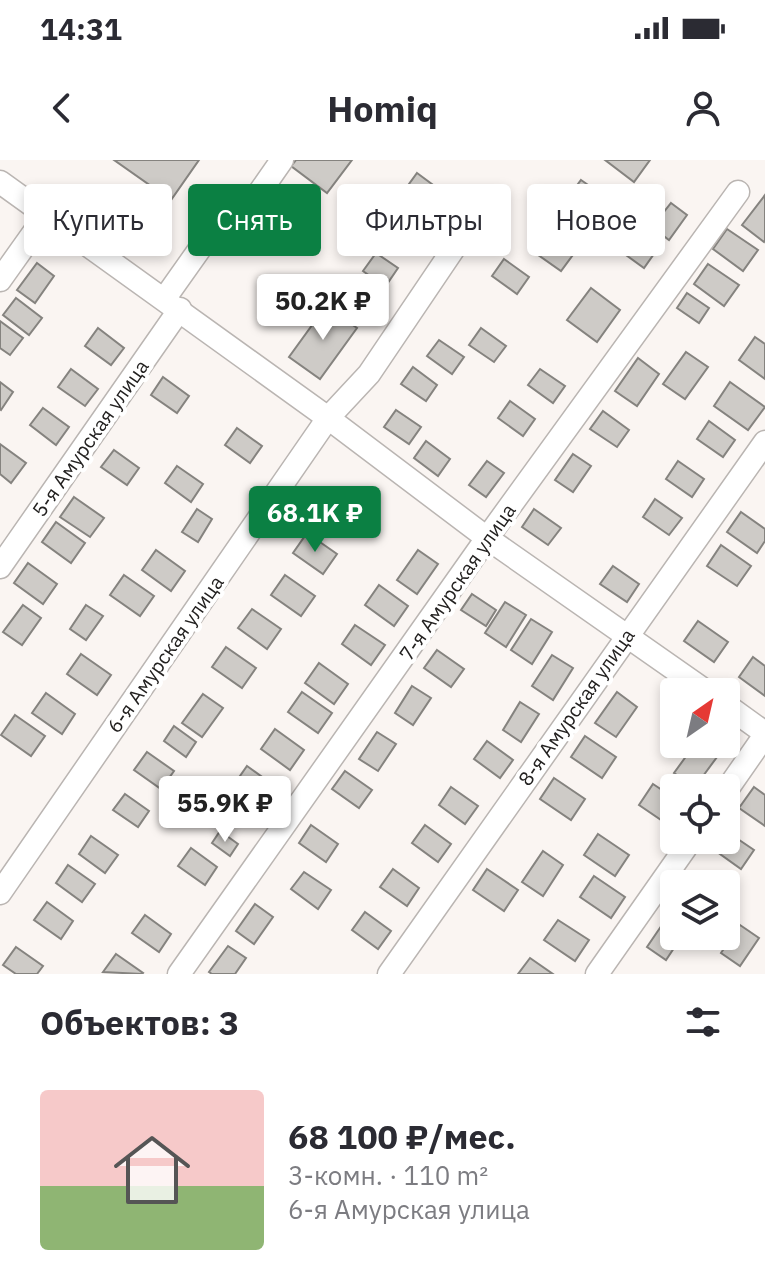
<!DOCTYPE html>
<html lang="ru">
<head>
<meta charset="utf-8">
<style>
	body { margin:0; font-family:"IBM Plex Sans",sans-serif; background:#f2f2f3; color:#2b2b33; height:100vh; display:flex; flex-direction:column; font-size:30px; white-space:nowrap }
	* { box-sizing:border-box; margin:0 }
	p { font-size:26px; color:#7c7c81 }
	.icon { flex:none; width:44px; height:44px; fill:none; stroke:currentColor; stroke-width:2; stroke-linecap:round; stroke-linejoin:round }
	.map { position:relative; height:814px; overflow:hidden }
	.panel { display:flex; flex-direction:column; background:#fff; flex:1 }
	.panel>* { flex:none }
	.banner { position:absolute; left:24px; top:24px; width:718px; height:72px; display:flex; gap:16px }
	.needle { width:52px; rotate:34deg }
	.tools { position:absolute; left:660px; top:518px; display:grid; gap:16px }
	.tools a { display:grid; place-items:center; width:80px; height:80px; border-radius:8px; background:#fff; box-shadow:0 4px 12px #0003; font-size:40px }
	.price { position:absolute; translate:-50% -68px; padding:0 18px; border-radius:8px; background:#fff; color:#222; font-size:26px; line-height:52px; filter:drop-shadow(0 2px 4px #0008) }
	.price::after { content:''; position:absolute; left:50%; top:48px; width:24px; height:18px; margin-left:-12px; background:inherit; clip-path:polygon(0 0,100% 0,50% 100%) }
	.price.on { background:#0b8043; color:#fff }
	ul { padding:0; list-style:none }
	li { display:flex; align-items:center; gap:24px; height:200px; padding:0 40px }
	li span { display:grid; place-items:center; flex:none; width:224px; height:160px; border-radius:8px; color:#555 }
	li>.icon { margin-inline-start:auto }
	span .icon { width:96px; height:96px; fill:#fffc; stroke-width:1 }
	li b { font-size:34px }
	h2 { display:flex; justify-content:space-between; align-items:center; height:96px; padding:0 40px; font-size:34px }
	.pill { padding:0 28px; border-radius:8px; background:#fff; box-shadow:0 4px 12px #0003; font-size:28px; line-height:72px }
	.pill.on { background:#0b8043; color:#fff }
	.status { display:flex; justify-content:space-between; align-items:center; height:56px; padding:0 40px; background:#fff; direction:ltr }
	.status svg { height:22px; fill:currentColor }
	header { display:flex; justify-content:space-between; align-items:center; height:104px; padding:0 40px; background:#fff; font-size:36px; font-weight:700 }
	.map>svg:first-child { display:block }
</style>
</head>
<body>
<div class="status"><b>14:31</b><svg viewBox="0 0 49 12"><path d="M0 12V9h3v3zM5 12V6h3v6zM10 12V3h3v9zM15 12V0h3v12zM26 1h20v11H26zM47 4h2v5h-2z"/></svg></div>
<header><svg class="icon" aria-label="back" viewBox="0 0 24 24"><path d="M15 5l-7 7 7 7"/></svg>Homiq<svg class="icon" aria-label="person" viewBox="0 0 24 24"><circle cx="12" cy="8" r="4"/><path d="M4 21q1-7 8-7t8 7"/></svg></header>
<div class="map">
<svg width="765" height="814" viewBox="0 0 765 814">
	<rect width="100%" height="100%" fill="#faf5f2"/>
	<g fill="#cecbc7" stroke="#85837f" stroke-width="2">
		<path d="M114 0H199L171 40Z"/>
		<path d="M296 0H352L327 33 291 6Z"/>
		<path d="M605 0H650L634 22Z"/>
		<path d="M417 13 448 36 428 64 396 42Z"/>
		<path d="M581 20 611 41 588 73 558 51Z"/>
		<path d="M765 35V80L764 82 742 65Z"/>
		<path d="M671 43 687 55 669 80 652 67Z"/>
		<path d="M555 58 584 80 561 111 531 90Z"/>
		<path d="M727 69 758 90 743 111 713 89Z"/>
		<path d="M631 74 656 91 644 108 619 90Z"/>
		<path d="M376 93 398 108 385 127 363 111Z"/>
		<path d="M504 99 529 117 517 134 492 116Z"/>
		<path d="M37 103 54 116 35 143 17 130Z"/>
		<path d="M708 104 739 125 724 146 694 124Z"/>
		<path d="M348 125 373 142 361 159 336 142Z"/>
		<path d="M591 128 620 150 597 182 567 160Z"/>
		<path d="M687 133 709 148 699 163 677 148Z"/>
		<path d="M16 138 42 158 29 175 3 155Z"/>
		<path d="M326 146 357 168 320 219 289 197Z"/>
		<path d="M0 161 23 178 10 195 0 188Z"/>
		<path d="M98 168 124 188 111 205 85 186Z"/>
		<path d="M481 168 506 186 494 202 469 185Z"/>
		<path d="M755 177 765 184V219L739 200Z"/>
		<path d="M439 180 464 197 452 214 427 196Z"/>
		<path d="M686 192 708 207 685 239 663 224Z"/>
		<path d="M638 198 659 214 637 246 615 231Z"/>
		<path d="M413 207 437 225 426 241 401 224Z"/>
		<path d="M71 209 98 229 85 246 58 227Z"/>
		<path d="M540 209 565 226 553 243 528 225Z"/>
		<path d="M163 217 189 236 177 253 151 235Z"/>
		<path d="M0 222 13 232 1 250 0 249Z"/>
		<path d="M730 222 765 247 748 270 714 246Z"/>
		<path d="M510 241 535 259 523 276 498 258Z"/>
		<path d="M43 248 69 267 56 285 30 265Z"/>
		<path d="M396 250 421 267 409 284 384 267Z"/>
		<path d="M603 251 629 270 617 287 590 269Z"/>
		<path d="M709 261 735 280 723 297 697 279Z"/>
		<path d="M237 268 262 286 250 303 225 285Z"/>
		<path d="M426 281 450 299 438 316 414 298Z"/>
		<path d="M0 284 26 303 11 323 0 314Z"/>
		<path d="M114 290 139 308 127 325 101 307Z"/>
		<path d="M573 294 591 306 573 332 555 320Z"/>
		<path d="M487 301 504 313 486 337 469 325Z"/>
		<path d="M678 301 704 319 692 337 666 319Z"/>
		<path d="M177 306 203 324 191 342 165 323Z"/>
		<path d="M335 332 365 353 351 372 321 351Z"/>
		<path d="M74 337 104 358 90 377 60 357Z"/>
		<path d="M655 339 682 358 669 375 643 357Z"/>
		<path d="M197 349 212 359 198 382 182 372Z"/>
		<path d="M534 349 561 368 548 385 522 367Z"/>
		<path d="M741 352 765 369V381L757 393 727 372Z"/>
		<path d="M56 362 85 383 71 403 42 382Z"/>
		<path d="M307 373 337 394 323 414 293 393Z"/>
		<path d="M721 385 751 406 737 426 707 406Z"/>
		<path d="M156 390 185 411 171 431 142 410Z"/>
		<path d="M418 390 438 404 417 434 397 420Z"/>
		<path d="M28 403 57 424 43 444 14 423Z"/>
		<path d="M613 406 639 424 627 442 600 424Z"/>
		<path d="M124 415 154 436 140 456 110 435Z"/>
		<path d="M285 415 315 436 301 456 271 435Z"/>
		<path d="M379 425 408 446 394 466 365 445Z"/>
		<path d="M472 434 496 450 486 466 461 450Z"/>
		<path d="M505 442 526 455 506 487 485 473Z"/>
		<path d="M23 445 41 458 22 485 3 472Z"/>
		<path d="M86 445 103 456 86 480 70 469Z"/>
		<path d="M252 449 281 469 267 489 238 468Z"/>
		<path d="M531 459 552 472 532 504 511 490Z"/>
		<path d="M698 461 728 482 714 502 684 481Z"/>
		<path d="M355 465 385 485 371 505 342 484Z"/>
		<path d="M226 487 256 508 242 528 212 507Z"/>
		<path d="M437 490 464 509 451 527 424 508Z"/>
		<path d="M81 494 111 515 97 535 67 514Z"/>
		<path d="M552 495 573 508 553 540 532 526Z"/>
		<path d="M753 497 765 506V536L739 517Z"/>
		<path d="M319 503 348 524 334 544 305 523Z"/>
		<path d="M412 526 431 538 413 565 395 553Z"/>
		<path d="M302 532 332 553 318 573 288 552Z"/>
		<path d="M617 532 637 547 616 577 595 563Z"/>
		<path d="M46 533 75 554 62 574 32 553Z"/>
		<path d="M203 534 223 548 202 577 182 563Z"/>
		<path d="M520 542 539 554 521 582 503 570Z"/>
		<path d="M15 555 45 576 31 596 1 575Z"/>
		<path d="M174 566 196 582 186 597 164 581Z"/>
		<path d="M275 569 304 590 290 610 261 589Z"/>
		<path d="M377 572 396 584 378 611 359 599Z"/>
		<path d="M585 576 616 597 602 618 571 597Z"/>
		<path d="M487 581 513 600 500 618 474 599Z"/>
		<path d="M695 584 717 597 695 627 674 613Z"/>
		<path d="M147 592 174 611 161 629 134 610Z"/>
		<path d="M247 606 276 627 262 647 233 626Z"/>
		<path d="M345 611 372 630 359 648 332 629Z"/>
		<path d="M554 618 585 639 571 660 540 639Z"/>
		<path d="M653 624 674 638V660L670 666 639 645Z"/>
		<path d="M451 627 478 646 465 664 439 645Z"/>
		<path d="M754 627 765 635V666L739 648Z"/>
		<path d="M125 634 149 651 138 667 113 650Z"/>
		<path d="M311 665 338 684 326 702 299 683Z"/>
		<path d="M425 665 451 684 438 702 412 683Z"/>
		<path d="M220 671 238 684 230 696 212 683Z"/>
		<path d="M726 671 754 690 741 709 713 689 720 680H726Z"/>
		<path d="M598 674 629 695 615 716 584 695Z"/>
		<path d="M91 676 118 695 105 713 79 694Z"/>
		<path d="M191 688 217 707 205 725 178 706Z"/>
		<path d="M543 691 563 705 543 736 522 722Z"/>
		<path d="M68 705 95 724 82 742 56 723Z"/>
		<path d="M393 709 419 728 407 746 380 727Z"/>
		<path d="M487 709 518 730 504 751 473 730Z"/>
		<path d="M304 712 331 730 318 749 291 729Z"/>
		<path d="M594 716 625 737 611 758 580 737Z"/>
		<path d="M47 742 73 761 61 779 34 760Z"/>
		<path d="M255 744 273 757 254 784 236 771Z"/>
		<path d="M365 752 391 771 378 789 352 770Z"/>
		<path d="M145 755 171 774 159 792 132 773Z"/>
		<path d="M666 759 674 764V776H682L666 800 647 787Z"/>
		<path d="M558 760 589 780 575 801 544 780Z"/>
		<path d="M740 765 759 778 740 806 721 793Z"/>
		<path d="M228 786 246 798 235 814H212L209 812Z"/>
		<path d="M16 787 43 806 37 814H16L3 805Z"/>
		<path d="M116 794 143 813 142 814 103 812Z"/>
		<path d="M530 798 553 814H518Z"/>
	</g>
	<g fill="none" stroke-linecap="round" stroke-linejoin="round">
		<defs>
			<g id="minor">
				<path d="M0 22 328 258 487 378 707 532"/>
				<path d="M0 120 47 54"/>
				<path d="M165 138 211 73 259 33 282 0"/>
				<path d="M0 407 180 149"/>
				<path d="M726 545 765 573"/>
				<path d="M726 631 765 575"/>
				<path d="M0 733 328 258 369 214 471 63"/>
				<path d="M179 814 487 378 738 32"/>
				<path d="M389 814 765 282"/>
				<path d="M597 814 691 680"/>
			</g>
		</defs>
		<use href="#minor" stroke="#bab5b2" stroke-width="25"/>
		<use href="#minor" stroke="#fff" stroke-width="22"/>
	</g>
	<g text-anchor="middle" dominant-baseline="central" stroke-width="8" stroke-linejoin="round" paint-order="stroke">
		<g font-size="20" fill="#232120" stroke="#fff">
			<text transform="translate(90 278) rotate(-55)">5-я Амурская улица</text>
			<text transform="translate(457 422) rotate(-55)">7-я Амурская улица</text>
			<text transform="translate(165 494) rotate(-55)">6-я Амурская улица</text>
			<text transform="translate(576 547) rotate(-55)">8-я Амурская улица</text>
		</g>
	</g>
</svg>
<div class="tools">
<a><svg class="needle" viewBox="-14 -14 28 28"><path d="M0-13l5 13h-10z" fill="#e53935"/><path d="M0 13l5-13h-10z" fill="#7c7c81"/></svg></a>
<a><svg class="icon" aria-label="locate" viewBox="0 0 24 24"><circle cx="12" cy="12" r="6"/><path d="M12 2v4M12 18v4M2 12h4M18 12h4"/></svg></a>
<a><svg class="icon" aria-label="layers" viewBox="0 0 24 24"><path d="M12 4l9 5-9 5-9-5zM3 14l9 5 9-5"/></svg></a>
</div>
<b class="price" style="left:323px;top:182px">50.2K ₽</b>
<b class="price on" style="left:315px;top:394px">68.1K ₽</b>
<b class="price" style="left:225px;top:684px">55.9K ₽</b>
<div class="banner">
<a class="pill">Купить</a>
<a class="pill on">Снять</a>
<a class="pill">Фильтры</a>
<a class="pill">Новое</a>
</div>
</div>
<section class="panel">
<h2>Объектов: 3<svg class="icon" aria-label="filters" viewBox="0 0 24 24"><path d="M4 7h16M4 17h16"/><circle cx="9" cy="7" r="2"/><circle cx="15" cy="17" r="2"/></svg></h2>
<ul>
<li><span style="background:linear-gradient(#f6c9c9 60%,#8fb573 0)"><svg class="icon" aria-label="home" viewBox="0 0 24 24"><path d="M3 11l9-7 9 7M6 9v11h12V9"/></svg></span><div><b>68 100 ₽/мес.</b><p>3-комн. · 110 m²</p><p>6-я Амурская улица</p></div></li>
</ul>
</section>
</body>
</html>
